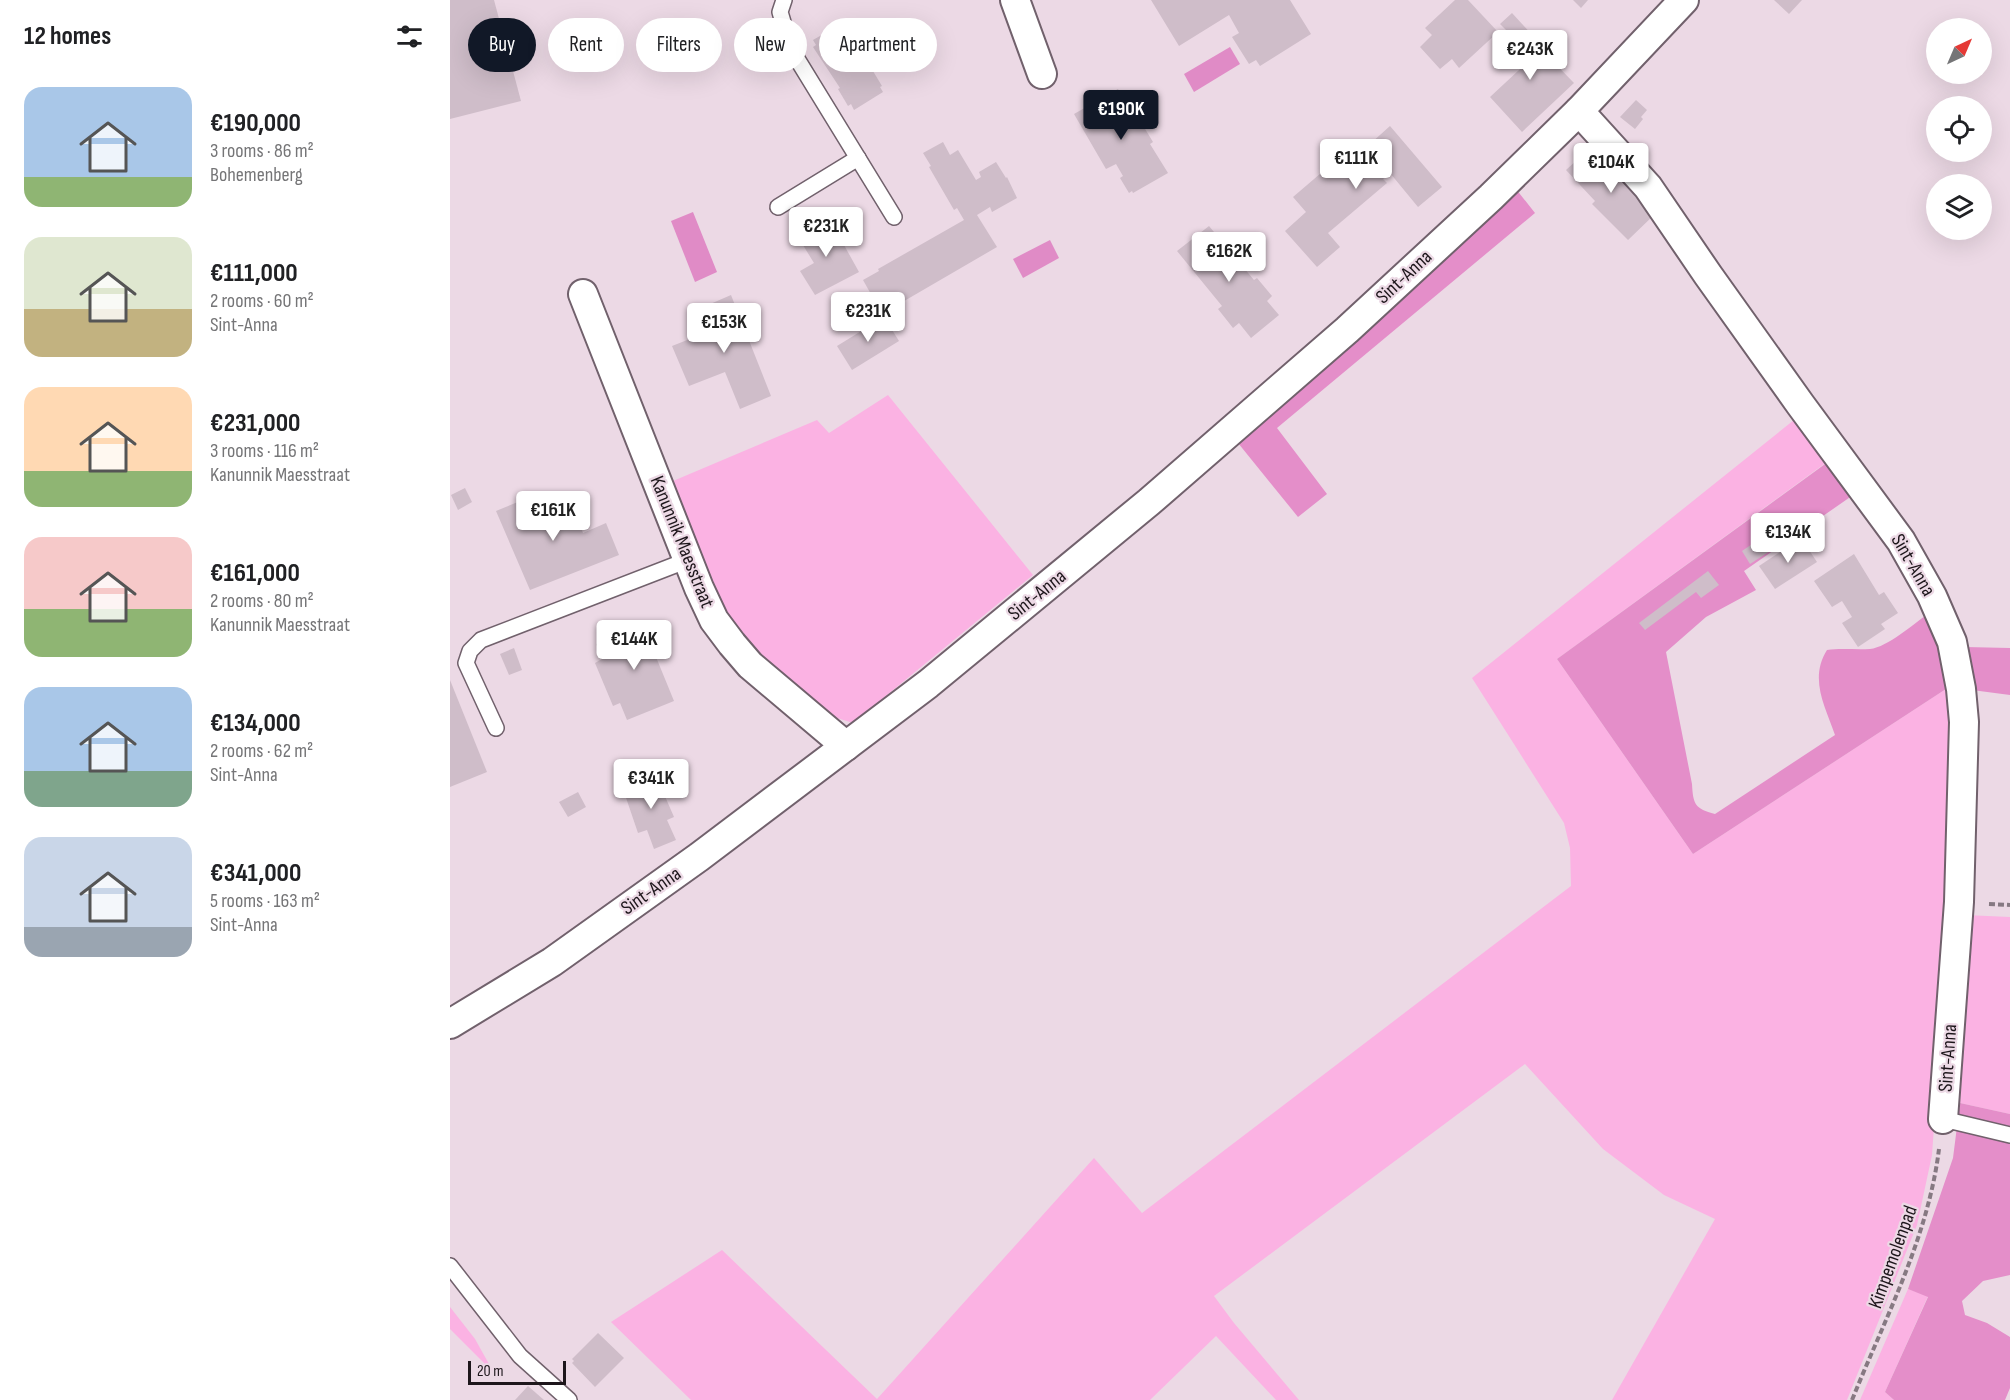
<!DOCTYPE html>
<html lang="en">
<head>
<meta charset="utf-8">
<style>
	body { margin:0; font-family:"Sofia Sans Condensed",sans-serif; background:#f6f6f6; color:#202124; height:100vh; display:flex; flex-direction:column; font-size:22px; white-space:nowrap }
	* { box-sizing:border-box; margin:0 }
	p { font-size:20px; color:#757577 }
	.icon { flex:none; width:33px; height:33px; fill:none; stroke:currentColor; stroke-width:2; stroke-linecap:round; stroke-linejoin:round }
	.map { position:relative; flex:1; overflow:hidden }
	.sheet { display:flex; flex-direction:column; background:#fff; width:450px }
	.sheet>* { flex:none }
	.top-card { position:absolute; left:18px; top:18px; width:570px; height:54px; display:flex; gap:12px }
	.needle { width:39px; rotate:44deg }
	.tools { position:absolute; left:1476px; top:18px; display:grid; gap:12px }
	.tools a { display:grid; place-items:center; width:66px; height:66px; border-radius:50%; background:#fff; box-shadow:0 6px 24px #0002; font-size:30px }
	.scale { position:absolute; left:18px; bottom:15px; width:98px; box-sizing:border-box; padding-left:6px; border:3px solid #1d161b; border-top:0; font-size:16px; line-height:21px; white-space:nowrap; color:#1d161b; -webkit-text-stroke:4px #ecd9e5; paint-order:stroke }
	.price { position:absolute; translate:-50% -51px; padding:0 14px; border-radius:6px; background:#fff; color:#222; font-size:20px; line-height:39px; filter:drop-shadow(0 2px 3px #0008) }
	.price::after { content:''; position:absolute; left:50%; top:36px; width:18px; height:14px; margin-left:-9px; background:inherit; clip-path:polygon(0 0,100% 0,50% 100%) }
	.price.current { background:#111827; color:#fff }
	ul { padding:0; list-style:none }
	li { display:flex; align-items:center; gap:18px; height:150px; padding:0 24px }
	li span { display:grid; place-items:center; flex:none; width:168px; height:120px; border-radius:18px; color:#555 }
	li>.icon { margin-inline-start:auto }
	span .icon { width:72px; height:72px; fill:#fffc; stroke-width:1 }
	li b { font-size:26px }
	h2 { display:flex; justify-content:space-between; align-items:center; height:72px; padding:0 24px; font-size:26px }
	.chip { padding:0 21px; border-radius:27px; background:#fff; box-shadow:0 6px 24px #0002; font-size:21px; line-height:54px }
	.chip.current { background:#111827; color:#fff }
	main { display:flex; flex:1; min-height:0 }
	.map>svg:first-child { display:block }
</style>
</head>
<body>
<main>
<section class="sheet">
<h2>12 homes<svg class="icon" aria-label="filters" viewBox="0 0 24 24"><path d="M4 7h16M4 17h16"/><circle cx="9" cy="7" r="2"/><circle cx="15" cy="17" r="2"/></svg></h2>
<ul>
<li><span style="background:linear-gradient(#a9c7e8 75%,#8fb573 0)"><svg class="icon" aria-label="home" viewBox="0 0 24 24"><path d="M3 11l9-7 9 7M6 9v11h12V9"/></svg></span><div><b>€190,000</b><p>3 rooms · 86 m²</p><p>Bohemenberg</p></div></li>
<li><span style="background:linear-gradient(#dfe7d0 60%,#c2b280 0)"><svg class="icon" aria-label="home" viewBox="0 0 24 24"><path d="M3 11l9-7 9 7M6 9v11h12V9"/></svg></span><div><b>€111,000</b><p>2 rooms · 60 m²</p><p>Sint-Anna</p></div></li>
<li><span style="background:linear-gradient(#ffd9b3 70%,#8fb573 0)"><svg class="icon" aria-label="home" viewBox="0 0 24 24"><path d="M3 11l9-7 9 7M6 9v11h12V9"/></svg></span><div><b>€231,000</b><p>3 rooms · 116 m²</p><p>Kanunnik Maesstraat</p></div></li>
<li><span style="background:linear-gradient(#f6c9c9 60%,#8fb573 0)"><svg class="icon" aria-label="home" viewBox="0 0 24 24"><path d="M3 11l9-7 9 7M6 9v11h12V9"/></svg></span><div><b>€161,000</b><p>2 rooms · 80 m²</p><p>Kanunnik Maesstraat</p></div></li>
<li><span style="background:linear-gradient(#a9c7e8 70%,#7fa58c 0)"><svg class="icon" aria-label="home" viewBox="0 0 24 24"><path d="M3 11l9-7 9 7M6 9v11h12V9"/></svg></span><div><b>€134,000</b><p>2 rooms · 62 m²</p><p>Sint-Anna</p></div></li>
<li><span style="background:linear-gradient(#c9d6e8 75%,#9aa5b1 0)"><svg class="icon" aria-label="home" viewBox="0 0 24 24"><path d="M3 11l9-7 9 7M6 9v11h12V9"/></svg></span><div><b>€341,000</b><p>5 rooms · 163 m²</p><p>Sint-Anna</p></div></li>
</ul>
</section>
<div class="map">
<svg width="1560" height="1400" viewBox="0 0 1560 1400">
	<rect width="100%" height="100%" fill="#ecd9e5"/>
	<g fill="#fbb2e3">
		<path d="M438 395 583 575 403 723 387 718 342 686 301 645 269 601 223 481 367 420 379 433Z"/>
		<path d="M1349 416 1381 459 1107 659 1243 854 1499 687 1501 838 1494 986 1482 1155 1467 1225 1397 1400H1162L1265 1219 1214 1195 1153 1149 1075 1064 764 1296 784 1323 849 1400H826L766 1336 700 1400H241L161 1322 272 1250 427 1399 644 1158 692 1213 1121 886 1120 848 1114 823 1022 678Z"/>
		<path d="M1515 915 1560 917V1114L1510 1103Z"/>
		<path d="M1458 1289 1478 1296 1435 1392 1444 1400H1410Z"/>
		<path d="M0 1307 25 1339 44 1373 0 1329Z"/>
	</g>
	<g fill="#e48ec9">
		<path d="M1066 189 1085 213 827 428 877 494 848 517 784 438Z"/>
		<path d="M1382 459 1406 493 1294 571 1306 590 1256 617 1216 652 1242 784C1243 804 1245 809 1265 814L1385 735C1375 706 1359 679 1377 650 1391 648 1406 650 1420 649 1438 647 1463 624 1478 614L1490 639 1499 687 1243 854 1107 659Z"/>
		<path d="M1515 647 1560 648V695L1522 690Z"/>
		<path d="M1510 1103 1560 1114V1275L1533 1281 1512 1301 1515 1315 1537 1323 1560 1337V1388L1555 1400H1444L1435 1392 1478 1297 1458 1289 1503 1158Z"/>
	</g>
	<g fill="#e08bc6">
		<path d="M780 47 790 64 744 92 734 74Z"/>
		<path d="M243 212 267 272 245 282 221 221Z"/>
		<path d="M600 240 609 258 573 278 563 259Z"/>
	</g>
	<g fill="#cfbdc9">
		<path d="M0 0H44L71 101 0 119Z"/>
		<path d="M701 0H840L861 34 810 66 806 60 799 64 782 37 789 33 779 15 729 46Z"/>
		<path d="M1005 0H1018L1048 32 1009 68 1002 59 990 69 970 47 982 35 975 28Z"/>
		<path d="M1123 0H1138L1131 8Z"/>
		<path d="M1324 0H1352L1339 14Z"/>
		<path d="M1062 13 1095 49 1093 51 1124 83 1072 132 1040 97 1083 57 1050 24Z"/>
		<path d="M397 28 432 86 430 87 433 92 404 110 401 104 398 106 388 89 390 88 363 47 366 45 363 40 382 29 385 34Z"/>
		<path d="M668 89 683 116 686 114 703 142 700 144 718 173 683 193 682 191 679 193 670 178 673 176 666 164 656 169 624 114Z"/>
		<path d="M1186 100 1197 110 1191 117 1193 119 1185 129 1170 117Z"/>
		<path d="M940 126 992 187 968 207 940 173 933 179 937 183 878 233 890 247 867 267 835 231 856 212 843 197 905 144 911 152Z"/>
		<path d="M493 142 500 155 508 150 526 180 531 177 529 172 546 162 556 178 557 177 567 198 542 212 540 207 527 215 547 247 449 304 448 302 431 312 413 280 429 271 428 269 514 220 507 208 504 210 479 167 481 166 473 153Z"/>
		<path d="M1141 147 1205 214 1178 240 1142 204 1145 201 1116 170Z"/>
		<path d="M379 218 409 272 365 295 350 271 364 263 348 237Z"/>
		<path d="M759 226 804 280 807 278 822 296 817 301 829 315 801 338 789 323 783 328 768 309 772 306 727 251Z"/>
		<path d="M281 295 321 396 290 409 275 372 239 386 222 346 260 331 251 308Z"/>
		<path d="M434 317 449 341 402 370 387 346Z"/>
		<path d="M15 488 22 502 8 510 1 495Z"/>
		<path d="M75 499 81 514 119 499 133 533 156 523 169 555 80 590 46 511Z"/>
		<path d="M1311 538 1320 551 1300 564 1292 551Z"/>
		<path d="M1351 538 1367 562 1325 589 1309 566Z"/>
		<path d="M1404 554 1429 595 1434 592 1448 613 1431 624 1435 629 1408 647 1392 623 1402 617 1392 601 1382 607 1364 581Z"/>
		<path d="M1258 571 1269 585 1251 598 1246 592 1195 630 1189 623Z"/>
		<path d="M200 622 213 654 206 657 224 701 177 720 170 703 163 706 145 663 152 659 146 644Z"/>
		<path d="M64 648 72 670 59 675 50 654Z"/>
		<path d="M0 680 37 772 0 787Z"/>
		<path d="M213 774 220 792 214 794 224 817 217 820 226 840 204 849 197 830 188 833 173 789Z"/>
		<path d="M128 792 136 807 118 817 109 802Z"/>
		<path d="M148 1333 174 1358 145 1387 122 1363 124 1361 122 1359Z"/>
		<path d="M78 1386 94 1400H65Z"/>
	</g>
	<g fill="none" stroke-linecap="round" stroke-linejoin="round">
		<defs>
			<g id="lane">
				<path d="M334 0 330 12 341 49 444 217"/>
				<path d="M328 207 408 158"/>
				<path d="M46 728 16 663 20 651 31 640 238 560"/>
				<path d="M1493 1119 1560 1135"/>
				<path d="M0 1266 70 1356 119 1400"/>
			</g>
			<g id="street">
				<path d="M565 0 592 74"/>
				<path d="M1129 111 1198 187 1258 275 1350 404 1451 541 1482 596 1502 642 1511 689 1514 722 1509 902 1493 1119"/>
				<path d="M133 294 249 588 264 620 282 644 300 665 396 746"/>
				<path d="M0 1024 102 962 249 857 478 684 699 502 897 330 1041 197 1129 111 1234 0"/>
			</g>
		</defs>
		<use href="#lane" stroke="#71616c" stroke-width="18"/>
		<use href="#street" stroke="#71616c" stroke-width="32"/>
		<g stroke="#867982" stroke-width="4" stroke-dasharray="6 3" stroke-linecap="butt">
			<path d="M1539 904 1560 905"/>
			<path d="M1402 1400C1435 1318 1478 1238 1489 1149"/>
		</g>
		<use href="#lane" stroke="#fff" stroke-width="15"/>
		<use href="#street" stroke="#fff" stroke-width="28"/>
	</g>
	<g text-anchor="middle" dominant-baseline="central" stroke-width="4.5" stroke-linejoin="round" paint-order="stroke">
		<g font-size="20" fill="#1d161b" stroke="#ecd9e5">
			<text transform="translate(954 277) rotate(-43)">Sint-Anna</text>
			<text transform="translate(232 542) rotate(68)">Kanunnik Maesstraat</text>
			<text transform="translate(1463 565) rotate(60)">Sint-Anna</text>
			<text transform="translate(587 595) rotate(-39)">Sint-Anna</text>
			<text transform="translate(201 891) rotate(-35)">Sint-Anna</text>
			<text transform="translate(1498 1058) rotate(-86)">Sint-Anna</text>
			<text transform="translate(1443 1257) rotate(-70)">Kimpemolenpad</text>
		</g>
	</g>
</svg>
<div class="tools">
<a><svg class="needle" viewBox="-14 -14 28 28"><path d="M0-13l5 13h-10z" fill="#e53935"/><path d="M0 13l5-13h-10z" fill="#757577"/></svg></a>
<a><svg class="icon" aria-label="locate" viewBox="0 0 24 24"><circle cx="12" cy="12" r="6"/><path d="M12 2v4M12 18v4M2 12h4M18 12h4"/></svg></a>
<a><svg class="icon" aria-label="layers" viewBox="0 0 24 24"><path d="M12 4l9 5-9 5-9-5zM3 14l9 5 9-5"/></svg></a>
</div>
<div class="scale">20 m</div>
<b class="price" style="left:1080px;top:81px">€243K</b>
<b class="price current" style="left:671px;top:141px">€190K</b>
<b class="price" style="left:906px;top:190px">€111K</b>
<b class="price" style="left:1161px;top:194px">€104K</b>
<b class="price" style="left:376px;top:258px">€231K</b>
<b class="price" style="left:779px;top:283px">€162K</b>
<b class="price" style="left:418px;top:343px">€231K</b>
<b class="price" style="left:274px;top:354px">€153K</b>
<b class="price" style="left:103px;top:542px">€161K</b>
<b class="price" style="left:1338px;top:564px">€134K</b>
<b class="price" style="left:184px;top:671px">€144K</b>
<b class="price" style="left:201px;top:810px">€341K</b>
<div class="top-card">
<a class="chip current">Buy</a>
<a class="chip">Rent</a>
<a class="chip">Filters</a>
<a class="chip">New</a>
<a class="chip">Apartment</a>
</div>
</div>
</main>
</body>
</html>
